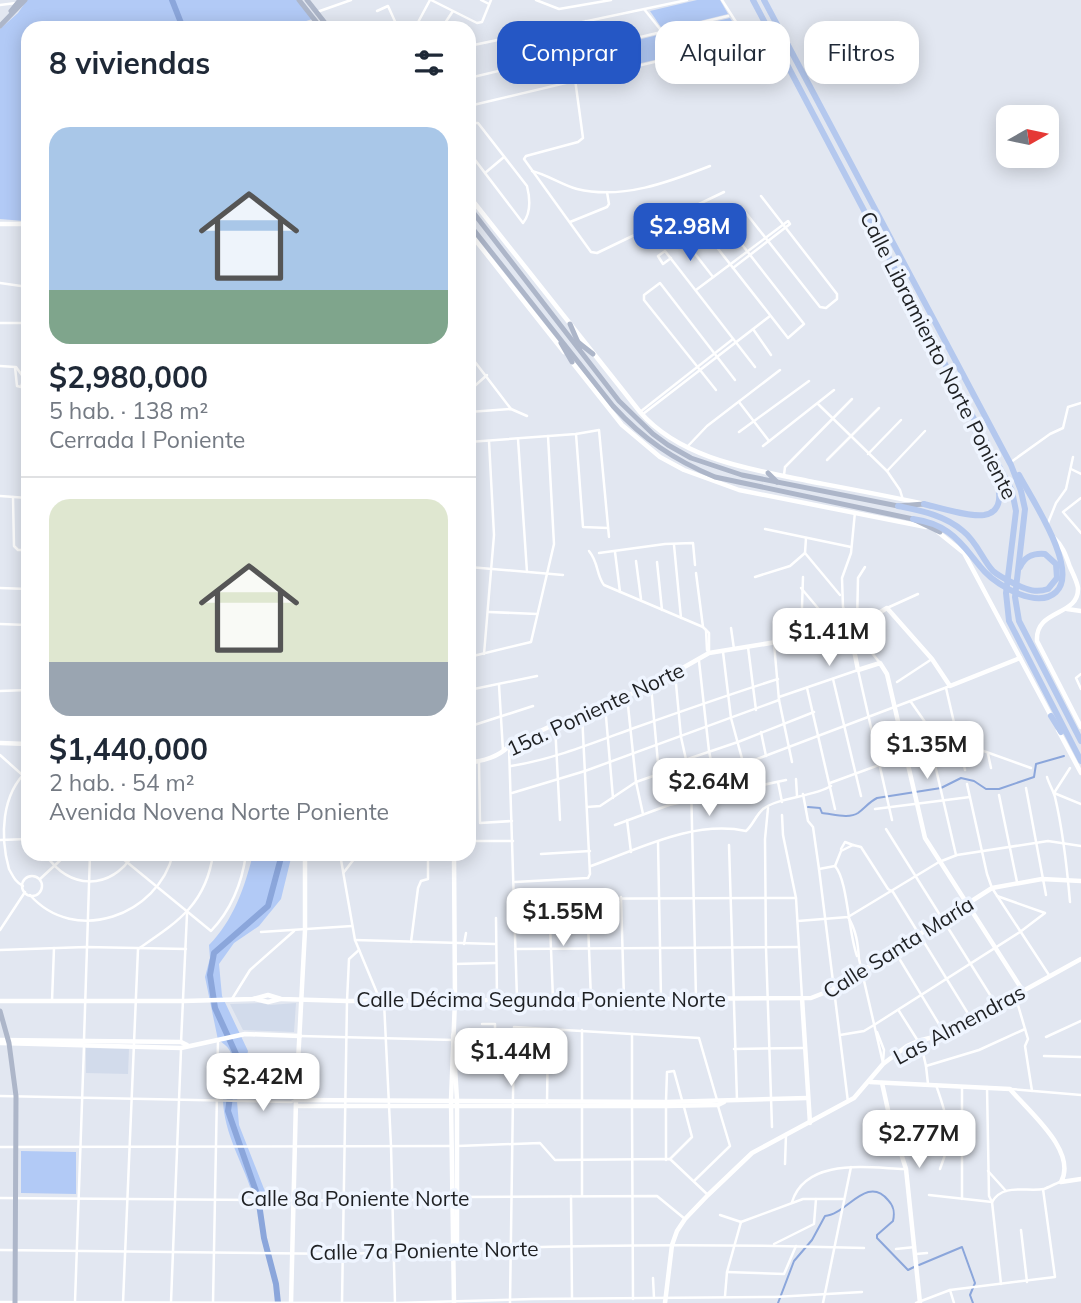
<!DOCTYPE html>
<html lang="es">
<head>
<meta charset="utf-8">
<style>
	body { margin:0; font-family:Mulish,sans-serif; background:#f2f2f3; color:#1f2937; height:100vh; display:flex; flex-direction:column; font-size:26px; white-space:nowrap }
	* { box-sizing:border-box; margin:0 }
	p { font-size:23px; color:#747a83 }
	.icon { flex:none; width:38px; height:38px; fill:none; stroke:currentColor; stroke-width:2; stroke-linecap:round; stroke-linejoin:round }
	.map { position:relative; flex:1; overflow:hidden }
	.drawer { position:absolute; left:21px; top:21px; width:455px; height:840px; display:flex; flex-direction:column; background:#fff; border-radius:21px; box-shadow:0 4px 18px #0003 }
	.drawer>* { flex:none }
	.banner { position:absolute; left:497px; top:21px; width:478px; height:63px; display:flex; gap:14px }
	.needle { width:46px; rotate:81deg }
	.tools { position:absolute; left:996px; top:105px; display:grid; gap:14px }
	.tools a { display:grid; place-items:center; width:63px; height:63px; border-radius:14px; background:#fff; box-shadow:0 4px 18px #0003; font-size:35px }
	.price { position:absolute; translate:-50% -60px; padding:0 16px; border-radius:14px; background:#fff; color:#222; font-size:23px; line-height:46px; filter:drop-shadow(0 2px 4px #0008) }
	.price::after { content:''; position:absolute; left:50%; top:42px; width:21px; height:16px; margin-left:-10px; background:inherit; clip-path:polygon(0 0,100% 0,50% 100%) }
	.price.on { background:#2557c5; color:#fff }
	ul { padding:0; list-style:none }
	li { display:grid; align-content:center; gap:14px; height:371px; padding:0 28px }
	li+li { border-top:2px solid #e0e1e3 }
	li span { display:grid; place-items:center; height:217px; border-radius:21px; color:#555 }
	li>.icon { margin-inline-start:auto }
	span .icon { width:126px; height:126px; fill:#fffc; stroke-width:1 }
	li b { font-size:30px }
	h2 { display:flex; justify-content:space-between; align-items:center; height:84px; padding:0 28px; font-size:30px }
	.chip { padding:0 24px; border-radius:21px; background:#fff; box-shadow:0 4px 18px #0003; font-size:24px; line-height:63px }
	.chip.on { background:#2557c5; color:#fff }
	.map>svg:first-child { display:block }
</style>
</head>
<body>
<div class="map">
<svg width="1081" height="1303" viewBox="0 0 1081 1303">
	<rect width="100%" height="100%" fill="#e2e7f1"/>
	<g fill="#d2dbeb">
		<path d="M261 1003 270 1005 296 1003 294 1032 243 1030 230 1004Z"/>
		<path d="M86 1048 129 1049 128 1074 86 1073Z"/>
	</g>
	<g fill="#b2caf6">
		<path d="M27 0H297L312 19 286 28H28V216L24 221 0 219V29L18 13Z"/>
		<path d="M697 0H720L728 14 663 30 650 11Z"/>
		<path d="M730 18 743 38 680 51 666 33Z"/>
		<path d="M662 34 677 55 623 67 617 45Z"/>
		<path d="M253 854H292L281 899 259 926 234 943 219 964 222 996 248 1051 237 1101 239 1125 268 1199H254C245 1166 223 1134 223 1098 224 1074 246 1056 218 1040L205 977 210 958 209 945C233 921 245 887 253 854Z"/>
		<path d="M21 1151 76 1152V1194L21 1193Z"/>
	</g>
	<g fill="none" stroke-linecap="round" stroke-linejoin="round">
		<g stroke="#8ba6db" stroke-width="2">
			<path d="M808 807 820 808 822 813C833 814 849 819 858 813 865 808 869 802 877 798L941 788 961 778 974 781 986 789H999L1034 777 1036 764 1064 756"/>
			<path d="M919 1265 962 1247 975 1283 970 1295 973 1303"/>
			<path d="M778 1303 794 1261 812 1240 825 1216C846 1215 867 1174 888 1200 894 1206 895 1212 893 1221L877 1235V1238L908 1270 914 1267"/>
		</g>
		<g stroke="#8ba6db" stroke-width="6">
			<path d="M172 0 183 28"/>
			<path d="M278 1303 276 1284 264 1238 258 1197 228 1111 236 1054 215 1008 210 975 214 953 268 906 282 854"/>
		</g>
		<g stroke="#fff" stroke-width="2.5">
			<path d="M431 0 477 23 482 22 491 0"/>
			<path d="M481 0 489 4"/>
			<path d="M536 0 559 9 611 0"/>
			<path d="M722 0 763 64 784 58"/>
			<path d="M0 5 16 3"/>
			<path d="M644 9 679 53"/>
			<path d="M377 11 388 6 398 28"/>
			<path d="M317 12 351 0"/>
			<path d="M586 21 575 79 583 138 578 142 526 156 524 159 591 252 597 253 724 192"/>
			<path d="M349 28 359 24"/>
			<path d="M415 28 430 0"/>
			<path d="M419 28 445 23 453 11"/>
			<path d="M469 46 687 0"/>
			<path d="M469 78 728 16"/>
			<path d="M469 106 747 40"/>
			<path d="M469 123H478L527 186C530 198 531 213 523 223L469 152"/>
			<path d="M532 171C548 175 562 185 577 189 622 200 669 182 710 166"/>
			<path d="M485 173 504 157"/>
			<path d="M469 178 471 181"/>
			<path d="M742 208 820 307 826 308 837 299V294L761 196"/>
			<path d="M570 222 607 207 609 204 607 192"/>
			<path d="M701 227 788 338 804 324 722 219 716 223"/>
			<path d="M678 241 682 237 713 277"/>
			<path d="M469 249 476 242"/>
			<path d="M671 258 663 264 658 256 665 251 755 367"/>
			<path d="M0 283 28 287"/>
			<path d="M696 290 788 221 790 224 733 268"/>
			<path d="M0 323H28"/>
			<path d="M753 329 771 355"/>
			<path d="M469 358H472L511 409"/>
			<path d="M0 366 15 367"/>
			<path d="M15 367 17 386 21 387 24 378"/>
			<path d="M16 367 24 378 28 379"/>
			<path d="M716 390 644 300V295L660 283 735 380"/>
			<path d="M469 391 487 375"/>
			<path d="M739 402 769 441"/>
			<path d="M469 403V409"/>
			<path d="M818 404 887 471 900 490 903 500"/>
			<path d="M469 412 511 409 527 416"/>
			<path d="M640 412 733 339"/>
			<path d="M643 414 770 316"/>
			<path d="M739 432 809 381"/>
			<path d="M576 434 583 527 608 528"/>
			<path d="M518 439 527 572"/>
			<path d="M469 442 576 434 599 430 609 537"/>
			<path d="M763 446 834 390"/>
			<path d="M687 447 707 426 780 370"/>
			<path d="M868 454 901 420"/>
			<path d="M827 460 879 408"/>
			<path d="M1011 462 1050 434 1063 428 1068 407 1081 403"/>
			<path d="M1071 469 1081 474"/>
			<path d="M887 471 925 431"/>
			<path d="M784 475 785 467 852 399"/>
			<path d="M0 496 28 498"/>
			<path d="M13 497 14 546 18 550H28"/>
			<path d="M1081 498 1063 512 1081 533"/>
			<path d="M855 512 851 553 842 578 843 607 852 628 880 663"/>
			<path d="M1048 523 1056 503 1066 489 1073 457"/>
			<path d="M765 529 851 547"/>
			<path d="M806 538 805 553 840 595"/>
			<path d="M674 545 681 618"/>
			<path d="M589 551C599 563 596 575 604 585L703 627 709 633V653"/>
			<path d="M615 552 620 592"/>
			<path d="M599 553 665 544 693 543 695 565"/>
			<path d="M636 561 641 599"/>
			<path d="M657 562 662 610"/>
			<path d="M469 567 563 575"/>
			<path d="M696 573 703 627"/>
			<path d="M755 577 790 566 805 553"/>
			<path d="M0 588 28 589"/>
			<path d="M801 588 833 626"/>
			<path d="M887 608 918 594"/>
			<path d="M489 612 537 614"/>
			<path d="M802 623 827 619"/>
			<path d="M0 624 27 625"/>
			<path d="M857 624 858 578 865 567"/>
			<path d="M731 628 734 649"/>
			<path d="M706 630 707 650 709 653"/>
			<path d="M801 637 803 577"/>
			<path d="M774 643 779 700 792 762"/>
			<path d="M748 647 756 710"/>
			<path d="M723 652 731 718 744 766"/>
			<path d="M484 654 494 535 489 441"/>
			<path d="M469 657 531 642 554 544 548 436"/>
			<path d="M699 661 709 751 718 796"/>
			<path d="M675 673 681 737 691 782 696 998"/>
			<path d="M1081 674 1076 678 1081 689"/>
			<path d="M833 679 861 796"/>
			<path d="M897 682 932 659"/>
			<path d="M499 685 503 751"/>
			<path d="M651 686 659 774 669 805"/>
			<path d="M807 688 835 809"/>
			<path d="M946 688 965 770"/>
			<path d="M27 690 28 624"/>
			<path d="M469 690 537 676"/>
			<path d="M0 691 28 690"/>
			<path d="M627 696 636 782 643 814"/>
			<path d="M779 697 858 670 892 820"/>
			<path d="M911 702 925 722 956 855"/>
			<path d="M469 705 475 762 469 769"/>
			<path d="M605 705 613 798"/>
			<path d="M555 724 560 820"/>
			<path d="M471 726 533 706"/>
			<path d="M761 732 766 756"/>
			<path d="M509 747 517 999"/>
			<path d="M988 754 991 768"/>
			<path d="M0 755 28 780"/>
			<path d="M479 761 480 823 512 821"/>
			<path d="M511 766C554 759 593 743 634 728 682 711 730 694 778 679"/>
			<path d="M1070 768 1054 793 1081 804"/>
			<path d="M658 769 738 742 814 712"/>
			<path d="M715 775 950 686"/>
			<path d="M1047 777C1049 784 1053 790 1055 797 1063 831 1067 867 1070 902"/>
			<path d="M796 779 797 796"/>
			<path d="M778 782 782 802"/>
			<path d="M830 783 950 739 1031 768"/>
			<path d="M967 784 987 874 992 888 1049 975"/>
			<path d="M1026 788 1046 895"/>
			<path d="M512 793 585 771 779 700"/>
			<path d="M803 794 808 821 813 827 819 869 848 1102"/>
			<path d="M999 795 1017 882"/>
			<path d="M587 807 600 806 636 782 659 774"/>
			<path d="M768 808 765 839 766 948 772 1127"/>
			<path d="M875 809 970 797"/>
			<path d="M782 815 783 835 796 898 802 998"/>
			<path d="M627 820 631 852"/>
			<path d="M615 825 669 805 786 780"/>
			<path d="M886 829 997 1006"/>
			<path d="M0 840 28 839"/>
			<path d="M469 841H513"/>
			<path d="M658 842 661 999"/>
			<path d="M729 845 737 1100"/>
			<path d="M841 849 845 842 853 845"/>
			<path d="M45 854C70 890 109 891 134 854"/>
			<path d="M117 854 211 931C231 910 242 883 246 854"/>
			<path d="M340 854 355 940 380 1000"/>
			<path d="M541 854 590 851"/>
			<path d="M591 866C639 849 693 820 746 831 753 825 756 815 763 809 779 797 813 797 831 786"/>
			<path d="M835 866 841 851 853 845 861 847 888 889 893 892 972 1020"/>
			<path d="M835 866C848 881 848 932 857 956"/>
			<path d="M819 869 835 866"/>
			<path d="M344 872 358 854"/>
			<circle cx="32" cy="886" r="10"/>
			<path d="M40 879 67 854"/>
			<path d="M515 882 588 878 590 874 582 714"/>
			<path d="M23 886C15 882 13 876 9 869 0 837 1 794 28 770"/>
			<path d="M30 895C75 946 158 915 173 854"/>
			<path d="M621 897 624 999"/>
			<path d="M587 898 591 999"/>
			<path d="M514 899 796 898"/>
			<path d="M549 899 553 999"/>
			<path d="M848 917C856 930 858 943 859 959L883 1063"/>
			<path d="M496 918 497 999"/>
			<path d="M798 921 848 917 939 862 957 855 1048 841 1081 846"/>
			<path d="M0 930 25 892"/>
			<path d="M261 932 352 926"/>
			<path d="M355 940 495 944"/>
			<path d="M411 942 418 888 421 881 428 879V854"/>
			<path d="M464 944 466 933"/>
			<path d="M138 949C176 923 206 905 213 854"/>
			<path d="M515 949 799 947"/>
			<path d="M0 950 86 947 186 949"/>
			<path d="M894 950 945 1034"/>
			<path d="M454 964 495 963"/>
			<path d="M1015 995 1028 1039 1025 1046 1032 1091"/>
			<path d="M232 999 250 970 294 931"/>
			<path d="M52 1001 54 948"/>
			<path d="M384 1002 391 1146 395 1303"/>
			<path d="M899 1011 918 1041"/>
			<path d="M482 1024H495V1068L513 1067"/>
			<path d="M582 1030V1101"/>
			<path d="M877 1032 884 1050 883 1062"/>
			<path d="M840 1035 864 1031 874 1025 1020 932 1045 913 997 896"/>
			<path d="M300 1036 454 1040"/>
			<path d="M1046 1037 1081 1021"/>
			<path d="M84 1040 90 854"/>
			<path d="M920 1040 926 1066 928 1084"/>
			<path d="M181 1043 187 914"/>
			<path d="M734 1049 804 1048"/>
			<path d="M1044 1056 1081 1057"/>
			<path d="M926 1066 979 1050 1025 1029"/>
			<path d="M936 1085C948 1119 954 1135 940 1169"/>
			<path d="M962 1087V1199"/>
			<path d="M987 1087 989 1196 992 1202 1001 1284"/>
			<path d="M1011 1089 1081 1095"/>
			<path d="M0 1096 291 1102 296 1100"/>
			<path d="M632 1100V1034"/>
			<path d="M666 1101 667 1072 674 1071 682 1100"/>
			<path d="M547 1103 548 1030"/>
			<path d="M632 1107 633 1299"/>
			<path d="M666 1108V1160"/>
			<path d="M458 1146 540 1143 555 1160 670 1159 708 1195"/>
			<path d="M0 1147 452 1146"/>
			<path d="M670 1159 692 1137 684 1107"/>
			<path d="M785 1164 786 1134"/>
			<path d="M988 1171 1006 1191"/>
			<path d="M694 1181 730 1146 718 1106"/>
			<path d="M582 1195V1107"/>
			<path d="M929 1195 992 1202"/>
			<path d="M571 1196 572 1298"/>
			<path d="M458 1197 657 1196 685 1219"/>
			<path d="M0 1198 393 1201 452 1198"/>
			<path d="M792 1202C806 1157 869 1168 904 1169"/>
			<path d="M992 1202C1003 1183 1026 1192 1044 1189 1049 1187 1055 1184 1060 1182"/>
			<path d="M720 1215 741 1222"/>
			<path d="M741 1222 803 1199H843"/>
			<path d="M1021 1230 1027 1282"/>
			<path d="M774 1244 814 1224 816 1199"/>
			<path d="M896 1249 915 1247"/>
			<path d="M0 1250 344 1254 452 1250"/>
			<path d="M458 1250C594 1244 729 1244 864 1248"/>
			<path d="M916 1254 927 1253"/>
			<path d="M727 1272 784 1274 796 1246"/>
			<path d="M653 1278 654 1298"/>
			<path d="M950 1290 954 1303"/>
			<path d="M725 1296 727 1272 741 1222"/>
			<path d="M0 1302 395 1303 533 1299 775 1297 862 1292"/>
			<path d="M75 1302 84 1046"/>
			<path d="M171 1302 181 1050"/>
			<path d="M123 1303 138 949"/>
			<path d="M213 1303 218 1040"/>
			<path d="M342 1303 347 1001 349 959 359 950"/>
			<path d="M510 1303 514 1027 699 1038 717 1100"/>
			<path d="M823 1303 851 1167"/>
			<path d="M916 1303 950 1290 1055 1277 1043 1189"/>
		</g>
		<g stroke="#fff" stroke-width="4.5">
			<path d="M469 196 640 412C681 459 750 469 808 481 845 488 883 495 920 503"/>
			<path d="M0 224H28"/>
			<path d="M469 232 564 352"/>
			<path d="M572 362 622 425 660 457 684 470 739 490 926 527"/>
			<path d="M938 532 964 553 1051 716"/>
			<path d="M1054 538C1063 546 1066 556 1070 567 1073 574 1077 581 1078 588 1079 617 1035 608 1037 641L1081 727"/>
			<path d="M1067 609 1081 611"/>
			<path d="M850 630 858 670 880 663 887 674 925 838 1023 991"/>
			<path d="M1058 730 1081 773"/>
			<path d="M0 743 28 744"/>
			<path d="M469 762C483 762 499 756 509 746L555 724 651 686 709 653 850 630 887 608 932 659 950 686 1020 658"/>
			<path d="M454 854 455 1000 451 1100 454 1303"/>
			<path d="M802 998 810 1123"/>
			<path d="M255 999 268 1002 280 999"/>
			<path d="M0 1001H184L253 999 268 995 281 999 347 1001 811 998 834 989 992 888 1042 879 1081 881"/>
			<path d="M453 1035 457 1100V1250L454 1256"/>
			<path d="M0 1040 181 1042 187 1045"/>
			<path d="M0 1043 181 1048 245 1034 300 1036"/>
			<path d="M870 1082 1010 1089C1028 1111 1078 1151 1061 1182L1081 1179"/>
			<path d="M882 1083 890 1119 906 1169 920 1303"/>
			<path d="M296 1100 666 1102 807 1098"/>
			<path d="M296 1106H666L718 1105 724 1102"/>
			<path d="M291 1303 296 1100 305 930V854"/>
			<path d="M665 1303 672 1245 677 1231 685 1219 708 1195 752 1153 854 1098 883 1064 907 1046 918 1041 945 1034 1081 959"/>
		</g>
		<g stroke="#adb6c9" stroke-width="5">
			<path d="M299 0 321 28"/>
			<path d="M307 0 329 28"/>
			<path d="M11 11 20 0"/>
			<path d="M0 26 25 0"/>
			<path d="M469 207 619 401 653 434 668 445 691 458 742 475 898 506 924 504"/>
			<path d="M469 224 613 406C643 439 674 460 715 477L913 519 940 532"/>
			<path d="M570 324 580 347"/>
			<path d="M561 343 572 362"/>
			<path d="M579 343 593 354"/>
			<path d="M768 473 777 482"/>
			<path d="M0 1011 9 1043 16 1096 15 1303"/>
		</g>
		<g stroke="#b4c8ee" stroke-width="6">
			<path d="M753 0 1012 491 1016 511 1006 593 1009 621 1081 761"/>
			<path d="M764 0 1011 465 1021 491 1025 509 1015 597 1019 621 1081 741"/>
			<path d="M924 504C940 508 969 517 984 515 1021 509 980 442 972 424"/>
			<path d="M898 506C922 511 944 515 963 531 977 542 982 559 993 571 1000 577 1009 581 1017 585 1028 590 1036 593 1048 589L1057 578 1056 564 1045 554C1033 553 1025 556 1020 567"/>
			<path d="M913 519C927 521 937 524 948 532 964 543 972 558 985 572 999 587 1038 609 1056 592 1080 570 1031 498 1019 475"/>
			<path d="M1051 716 1061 732"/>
		</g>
	</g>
	<g text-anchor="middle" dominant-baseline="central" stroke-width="7" stroke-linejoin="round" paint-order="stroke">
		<g font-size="21" fill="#1e2023" stroke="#eff5ff">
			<text transform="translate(939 355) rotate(63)">Calle Libramiento Norte Poniente</text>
			<text transform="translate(595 709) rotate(-25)">15a. Poniente Norte</text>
			<text transform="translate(898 947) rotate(-32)">Calle Santa María</text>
			<text x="541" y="999">Calle Décima Segunda Poniente Norte</text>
			<text transform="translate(959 1024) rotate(-28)">Las Almendras</text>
			<text x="355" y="1198">Calle 8a Poniente Norte</text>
			<text transform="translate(424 1250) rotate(-1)">Calle 7a Poniente Norte</text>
		</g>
	</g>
</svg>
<div class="tools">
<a><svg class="needle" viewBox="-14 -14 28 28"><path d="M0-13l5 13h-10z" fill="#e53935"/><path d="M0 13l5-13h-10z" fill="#747a83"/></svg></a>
</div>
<b class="price on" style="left:690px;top:263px">$2.98M</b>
<b class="price" style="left:829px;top:668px">$1.41M</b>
<b class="price" style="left:927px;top:781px">$1.35M</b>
<b class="price" style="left:709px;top:818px">$2.64M</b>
<b class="price" style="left:563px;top:948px">$1.55M</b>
<b class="price" style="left:511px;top:1088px">$1.44M</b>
<b class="price" style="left:263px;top:1113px">$2.42M</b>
<b class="price" style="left:919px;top:1170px">$2.77M</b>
<div class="banner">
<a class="chip on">Comprar</a>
<a class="chip">Alquilar</a>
<a class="chip">Filtros</a>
</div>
<section class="drawer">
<h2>8 viviendas<svg class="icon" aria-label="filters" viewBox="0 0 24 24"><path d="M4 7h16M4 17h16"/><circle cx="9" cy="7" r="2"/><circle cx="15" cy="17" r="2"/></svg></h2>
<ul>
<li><span style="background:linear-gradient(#a9c7e8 75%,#7fa58c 0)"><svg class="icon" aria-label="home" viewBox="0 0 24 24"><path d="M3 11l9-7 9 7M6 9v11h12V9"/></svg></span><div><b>$2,980,000</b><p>5 hab. · 138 m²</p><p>Cerrada I Poniente</p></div></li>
<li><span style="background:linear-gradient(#dfe7d0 75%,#9aa5b1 0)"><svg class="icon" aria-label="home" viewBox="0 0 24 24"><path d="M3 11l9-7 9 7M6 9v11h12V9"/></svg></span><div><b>$1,440,000</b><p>2 hab. · 54 m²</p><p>Avenida Novena Norte Poniente</p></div></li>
</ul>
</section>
</div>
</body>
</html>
